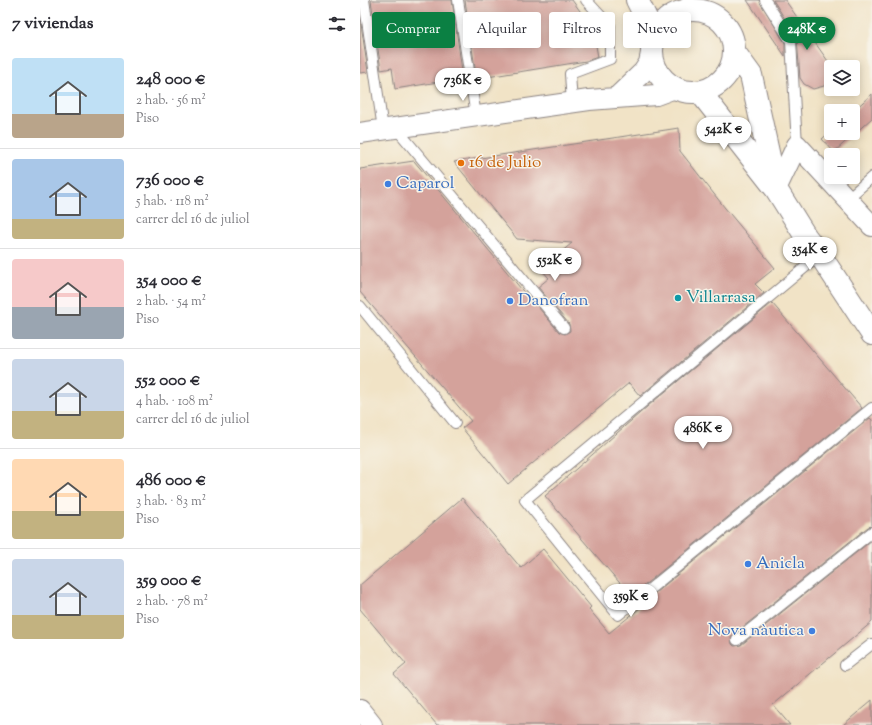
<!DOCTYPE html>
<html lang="es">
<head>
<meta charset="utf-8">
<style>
	body { margin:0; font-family:"Sorts Mill Goudy",serif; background:#f2f2f3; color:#2b2b33; height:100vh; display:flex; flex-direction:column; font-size:15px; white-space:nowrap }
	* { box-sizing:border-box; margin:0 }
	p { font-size:13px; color:#7c7c81 }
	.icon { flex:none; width:22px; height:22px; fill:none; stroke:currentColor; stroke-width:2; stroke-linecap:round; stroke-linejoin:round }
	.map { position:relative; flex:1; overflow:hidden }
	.side { display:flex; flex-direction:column; background:#fff; width:360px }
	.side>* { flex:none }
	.hud { position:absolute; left:12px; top:12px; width:380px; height:36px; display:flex; gap:8px }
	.fabs { position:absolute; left:464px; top:60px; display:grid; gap:8px }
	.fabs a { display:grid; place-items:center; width:36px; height:36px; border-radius:4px; background:#fff; box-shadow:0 2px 10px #0003; font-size:20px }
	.price { position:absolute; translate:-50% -34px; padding:0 9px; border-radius:14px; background:#fff; color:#222; font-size:13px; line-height:26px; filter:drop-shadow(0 1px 2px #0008) }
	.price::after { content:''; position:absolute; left:50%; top:24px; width:12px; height:9px; margin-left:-6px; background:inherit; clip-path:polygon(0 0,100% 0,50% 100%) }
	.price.on { background:#0b8043; color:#fff }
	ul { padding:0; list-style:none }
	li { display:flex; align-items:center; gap:12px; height:100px; padding:0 12px }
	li+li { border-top:1px solid #e1e1e2 }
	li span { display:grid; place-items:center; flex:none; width:112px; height:80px; border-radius:4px; color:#555 }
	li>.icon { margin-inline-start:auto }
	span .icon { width:48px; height:48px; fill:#fffc; stroke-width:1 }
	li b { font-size:17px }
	h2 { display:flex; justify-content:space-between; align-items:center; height:48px; padding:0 12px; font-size:17px }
	.tag { padding:0 14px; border-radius:4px; background:#fff; box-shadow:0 2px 10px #0003; font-size:14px; line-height:36px }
	.tag.on { background:#0b8043; color:#fff }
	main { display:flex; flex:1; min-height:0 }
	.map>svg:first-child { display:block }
</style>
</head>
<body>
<main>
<section class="side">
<h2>7 viviendas<svg class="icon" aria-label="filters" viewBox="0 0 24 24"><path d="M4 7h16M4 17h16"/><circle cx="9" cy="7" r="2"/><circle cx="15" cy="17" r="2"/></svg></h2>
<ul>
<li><span style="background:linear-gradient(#bfe0f5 70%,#b9a48a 0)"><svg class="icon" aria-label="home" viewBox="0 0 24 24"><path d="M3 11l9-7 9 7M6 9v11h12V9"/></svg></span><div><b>248 000 €</b><p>2 hab. · 56 m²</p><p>Piso</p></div></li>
<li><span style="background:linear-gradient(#a9c7e8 75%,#c2b280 0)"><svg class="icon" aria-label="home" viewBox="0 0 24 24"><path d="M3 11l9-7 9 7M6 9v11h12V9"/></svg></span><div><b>736 000 €</b><p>5 hab. · 118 m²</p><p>carrer del 16 de juliol</p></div></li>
<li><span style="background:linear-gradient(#f6c9c9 60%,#9aa5b1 0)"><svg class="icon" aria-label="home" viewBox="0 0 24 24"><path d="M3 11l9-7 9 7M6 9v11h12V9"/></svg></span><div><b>354 000 €</b><p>2 hab. · 54 m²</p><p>Piso</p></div></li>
<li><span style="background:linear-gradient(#c9d6e8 65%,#c2b280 0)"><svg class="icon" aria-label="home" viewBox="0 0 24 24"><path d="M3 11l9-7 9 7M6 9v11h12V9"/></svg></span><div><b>552 000 €</b><p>4 hab. · 108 m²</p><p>carrer del 16 de juliol</p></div></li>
<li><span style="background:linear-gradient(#ffd9b3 65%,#c2b280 0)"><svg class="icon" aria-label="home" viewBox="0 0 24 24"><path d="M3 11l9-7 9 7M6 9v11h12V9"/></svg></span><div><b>486 000 €</b><p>3 hab. · 83 m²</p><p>Piso</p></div></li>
<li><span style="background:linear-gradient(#c9d6e8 70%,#c2b280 0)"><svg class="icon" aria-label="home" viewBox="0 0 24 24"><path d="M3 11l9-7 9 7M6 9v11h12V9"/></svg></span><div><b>359 000 €</b><p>2 hab. · 78 m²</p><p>Piso</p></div></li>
</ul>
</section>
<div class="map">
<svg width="512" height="725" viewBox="0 0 512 725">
	<rect width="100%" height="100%" fill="#f7f3e8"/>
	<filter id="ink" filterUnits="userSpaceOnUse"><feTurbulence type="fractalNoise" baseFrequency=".025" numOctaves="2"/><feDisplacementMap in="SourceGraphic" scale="8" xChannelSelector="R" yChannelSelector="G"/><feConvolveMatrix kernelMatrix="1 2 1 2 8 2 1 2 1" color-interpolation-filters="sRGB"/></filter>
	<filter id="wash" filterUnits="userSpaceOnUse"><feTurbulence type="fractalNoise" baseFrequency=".012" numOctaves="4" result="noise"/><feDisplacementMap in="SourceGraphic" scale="16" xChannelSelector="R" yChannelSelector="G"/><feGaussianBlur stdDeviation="0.9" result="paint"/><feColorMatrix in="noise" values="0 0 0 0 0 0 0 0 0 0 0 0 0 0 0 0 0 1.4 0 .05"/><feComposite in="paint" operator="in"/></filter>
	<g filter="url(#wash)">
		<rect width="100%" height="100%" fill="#f1e3c6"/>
		<g id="blocks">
			<g fill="#d4a29b">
				<path d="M11 0H92L103 78 35 89 32 68 21 70Z"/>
				<path d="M105 0H212L233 29 238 57 226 61 121 78 120 75H116Z"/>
				<path d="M387 0H399L425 43V56Z"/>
				<path d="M413 0H425L470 64 471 76 464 86 453 89 444 84 440 78 437 38Z"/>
				<path d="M0 17 8 72 0 73Z"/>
				<path d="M512 94V118L474 152 462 139 471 131V133H493V111Z"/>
				<path d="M319 128 320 151 365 208 415 268 395 284 404 293 280 396 269 383 148 484 102 428 111 421 0 292V169L54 161 167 296 168 295 199 332 205 334 210 331 209 324 178 287 189 278 181 269 212 243 157 239 94 162Z"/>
				<path d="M412 303 502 408 271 596 185 496 288 406Z"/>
				<path d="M510 418 512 420V526L508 527 373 635 371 638 372 644 374 646 381 645 512 540V622L413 705 430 725H77L34 674 46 664 0 609V585L102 498 161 568 183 549 231 607 229 609 249 633 280 608 279 606Z"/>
				<path d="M512 700V725H483Z"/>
			</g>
		</g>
	</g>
	<g filter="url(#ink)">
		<use href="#blocks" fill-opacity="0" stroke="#8a8280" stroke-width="1"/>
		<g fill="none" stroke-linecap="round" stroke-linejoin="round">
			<defs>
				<g id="service">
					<path d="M4 0 23 129"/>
					<path d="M98 0 116 116"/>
					<path d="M405 0 431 41 437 145"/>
					<path d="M319 12 328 0"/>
					<path d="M212 103 210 74 250 59V26L226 0"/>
					<path d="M35 127 204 328"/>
					<path d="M487 199 512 177"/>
					<path d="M460 255 165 500 258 615 512 408"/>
					<path d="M0 306 95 423"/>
					<path d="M377 640 512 532"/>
					<path d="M485 665 512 644"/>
				</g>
				<g id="minor">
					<path d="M257 97 283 72 289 63 292 48"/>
					<path d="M0 133 229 100 296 95 315 88"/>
					<path d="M416 189 437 145 512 226"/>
					<path d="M0 710 12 725"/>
				</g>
				<g id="tertiary">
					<path d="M277 0 295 36"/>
					<circle cx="333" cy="51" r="41"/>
					<path d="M375 53 391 75 415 184"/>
					<path d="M340 92 416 189 446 237 460 255 512 334"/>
				</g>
			</defs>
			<use href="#service" stroke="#8a8280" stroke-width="12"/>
			<use href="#minor" stroke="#8a8280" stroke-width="22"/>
			<use href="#tertiary" stroke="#8a8280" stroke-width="24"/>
			<use href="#service" stroke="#fff" stroke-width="10"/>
			<use href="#minor" stroke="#fff" stroke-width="20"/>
			<use href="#tertiary" stroke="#fff" stroke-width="22"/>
		</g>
	</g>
	<circle fill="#e8710a" stroke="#f7f3e8" stroke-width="1.5" cx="101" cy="163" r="4"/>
	<g fill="#3f7fe0" stroke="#f7f3e8" stroke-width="1.5">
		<circle cx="28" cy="184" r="4"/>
		<circle cx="150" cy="301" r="4"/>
		<circle cx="388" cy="564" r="4"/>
		<circle cx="452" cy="631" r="4"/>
	</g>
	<circle fill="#0f9aa8" stroke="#f7f3e8" stroke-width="1.5" cx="318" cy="298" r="4"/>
	<g text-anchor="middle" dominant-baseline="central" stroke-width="3" stroke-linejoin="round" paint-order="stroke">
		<g font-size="17" fill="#c56008" stroke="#f7f3e8" text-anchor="start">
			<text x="109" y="163">16 de Julio</text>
		</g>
		<g font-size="17" fill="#366cbe" stroke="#f7f3e8" text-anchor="start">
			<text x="36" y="184">Caparol</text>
			<text x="158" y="301">Danofran</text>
			<text x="396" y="564">Anicla</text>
			<text x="444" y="631" text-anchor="end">Nova nàutica</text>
		</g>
		<g font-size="17" fill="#0d838f" stroke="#f7f3e8" text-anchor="start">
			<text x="326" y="298">Villarrasa</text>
		</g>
	</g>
</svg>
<div class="fabs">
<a><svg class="icon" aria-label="layers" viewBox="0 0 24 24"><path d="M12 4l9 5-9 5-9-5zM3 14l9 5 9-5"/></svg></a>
<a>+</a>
<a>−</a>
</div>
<b class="price on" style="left:447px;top:51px">248K €</b>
<b class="price" style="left:103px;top:102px">736K €</b>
<b class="price" style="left:364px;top:151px">542K €</b>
<b class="price" style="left:450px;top:271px">354K €</b>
<b class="price" style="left:195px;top:282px">552K €</b>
<b class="price" style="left:343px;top:450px">486K €</b>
<b class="price" style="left:271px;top:618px">359K €</b>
<div class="hud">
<a class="tag on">Comprar</a>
<a class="tag">Alquilar</a>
<a class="tag">Filtros</a>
<a class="tag">Nuevo</a>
</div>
</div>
</main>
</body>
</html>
